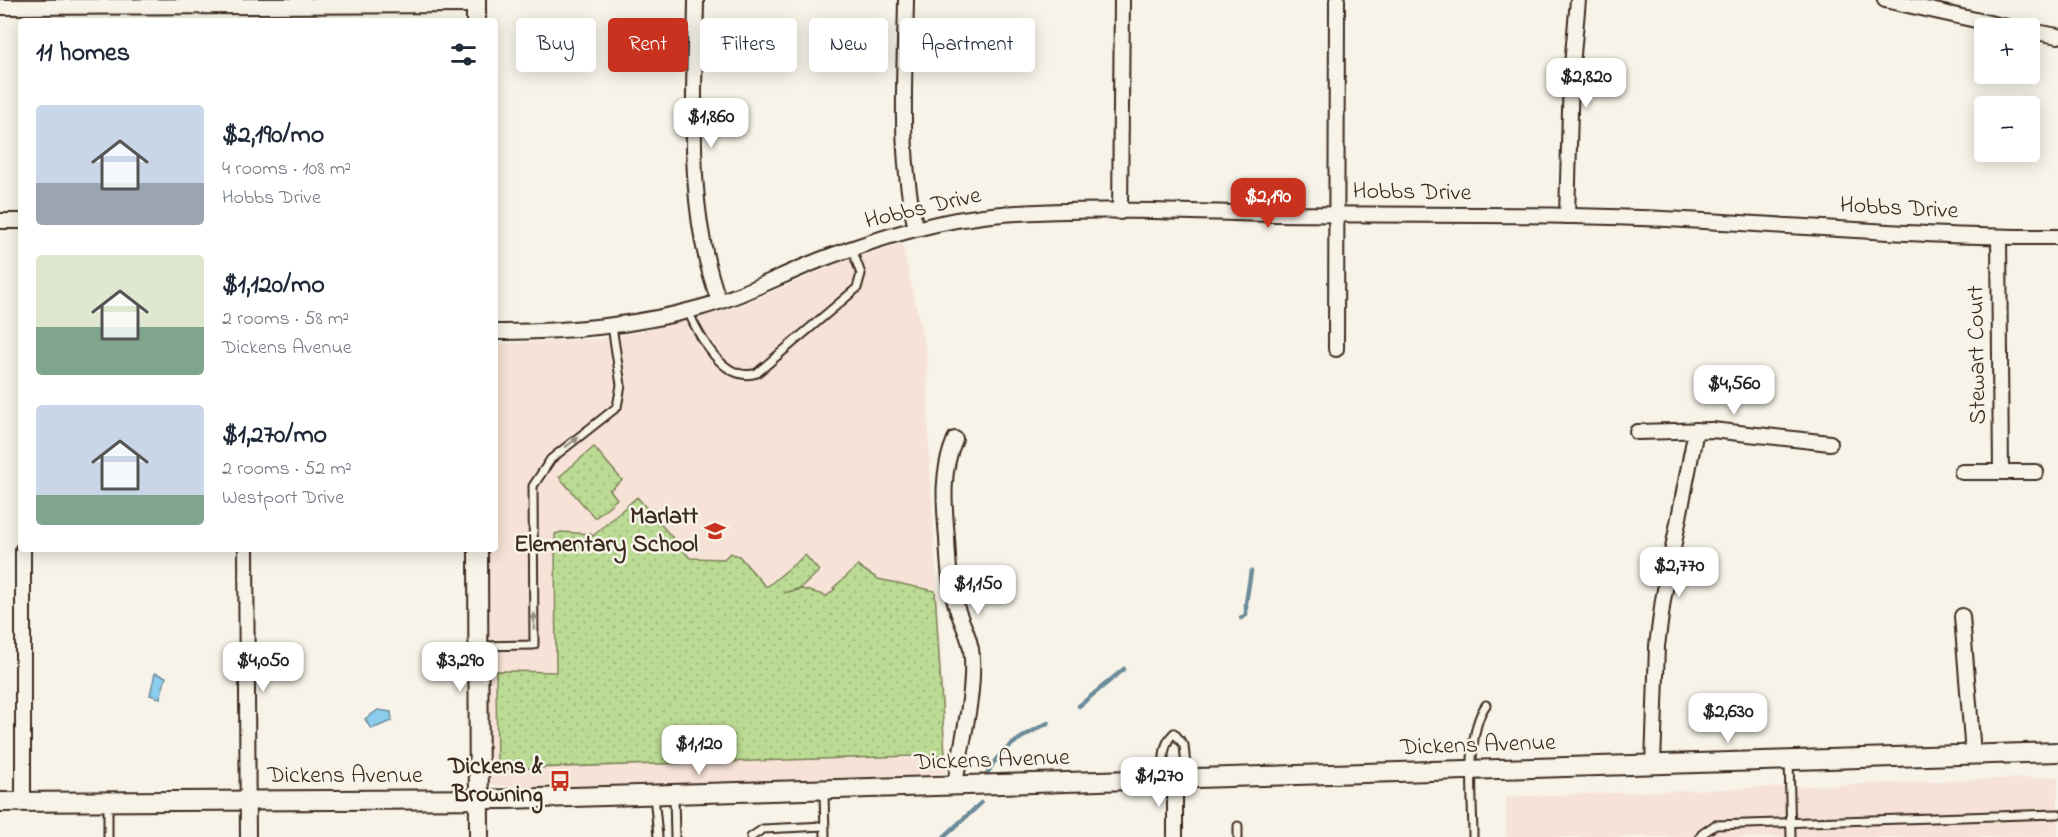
<!DOCTYPE html>
<html lang="en">
<head>
<meta charset="utf-8">
<style>
	body { margin:0; font-family:"Indie Flower",sans-serif; background:#f6f6f7; color:#1f2937; height:100vh; display:flex; flex-direction:column; font-size:22px; white-space:nowrap }
	* { box-sizing:border-box; margin:0 }
	p { font-size:20px; color:#747a83 }
	.icon { flex:none; width:33px; height:33px; fill:none; stroke:currentColor; stroke-width:2; stroke-linecap:round; stroke-linejoin:round }
	.map { position:relative; flex:1; overflow:hidden }
	.side { position:absolute; left:18px; top:18px; width:480px; height:534px; display:flex; flex-direction:column; background:#fff; border-radius:6px; box-shadow:0 3px 15px #0003 }
	.side>* { flex:none }
	.guide { position:absolute; left:516px; top:18px; width:570px; height:54px; display:flex; gap:12px }
	.tools { position:absolute; left:1974px; top:18px; display:grid; gap:12px }
	.tools a { display:grid; place-items:center; width:66px; height:66px; border-radius:6px; background:#fff; box-shadow:0 3px 15px #0003; font-size:30px }
	.price { position:absolute; translate:-50% -51px; padding:0 14px; border-radius:12px; background:#fff; color:#222; font-size:20px; line-height:39px; filter:drop-shadow(0 2px 3px #0008) }
	.price::after { content:''; position:absolute; left:50%; top:36px; width:18px; height:14px; margin-left:-9px; background:inherit; clip-path:polygon(0 0,100% 0,50% 100%) }
	.price.active { background:#c8321e; color:#fff }
	ul { padding:0; list-style:none }
	li { display:flex; align-items:center; gap:18px; height:150px; padding:0 18px }
	li span { display:grid; place-items:center; flex:none; width:168px; height:120px; border-radius:6px; color:#555 }
	li>.icon { margin-inline-start:auto }
	span .icon { width:72px; height:72px; fill:#fffc; stroke-width:1 }
	li b { font-size:26px }
	h2 { display:flex; justify-content:space-between; align-items:center; height:72px; padding:0 18px; font-size:26px }
	.tag { padding:0 21px; border-radius:6px; background:#fff; box-shadow:0 3px 15px #0003; font-size:21px; line-height:54px }
	.tag.active { background:#c8321e; color:#fff }
	.map>svg:first-child { display:block }
</style>
</head>
<body>
<div class="map">
<svg width="2058" height="837" viewBox="0 0 2058 837">
	<defs>
		<pattern id="park-dots" width="8" height="8" patternUnits="userSpaceOnUse" patternTransform="scale(1.5)"><rect width="8" height="8" fill="#bbdb94"/><path d="M2 2h.1M6 6h.1" fill="none" stroke="#a2bc7f" stroke-width="1.8" stroke-linecap="round"/></pattern>
	</defs>
	<rect width="100%" height="100%" fill="#f7f3e8"/>
	<filter id="ink" filterUnits="userSpaceOnUse"><feTurbulence type="fractalNoise" baseFrequency=".0167" numOctaves="2"/><feDisplacementMap in="SourceGraphic" scale="12" xChannelSelector="R" yChannelSelector="G"/><feConvolveMatrix kernelMatrix="1 2 1 2 8 2 1 2 1" color-interpolation-filters="sRGB"/></filter>
	<g filter="url(#ink)">
		<g fill="#f6e2d6">
			<path d="M902 243 927 356 929 449 947 758V770L945 772 933 775 540 787 498 786 492 784 487 776V549H495V344L598 339 649 330 720 312 744 304 839 263Z"/>
			<path d="M2058 777V837H1506V797Z"/>
		</g>
		<g fill="url(#park-dots)" stroke="#7b8259" stroke-width="1.5">
			<path d="M594 447 622 480 610 490 617 499 595 518 559 477Z"/>
			<path d="M637 497 690 558 724 559 730 553 739 556 765 586H768L805 555 819 571 801 588 783 593 802 589 827 596 835 589 833 588 858 566 878 579 935 591 945 755 497 769 496 671 556 672 555 534 561 532 591 534 593 536Z"/>
		</g>
		<g fill="#8ccded" stroke="#6c8c9a" stroke-width="1.5">
			<path d="M155 673 166 677 160 698 150 695Z"/>
			<path d="M378 710 391 712 392 721 371 729 365 719Z"/>
		</g>
		<g fill="none" stroke-linecap="round" stroke-linejoin="round">
			<g stroke="#6c8c9a" stroke-width="4.5">
				<path d="M1241 618 1246 615V603L1251 571"/>
				<path d="M1079 706 1124 669"/>
				<path d="M988 772C999 749 1026 734 1048 723"/>
				<path d="M944 837 981 803"/>
			</g>
			<defs>
				<g id="service">
					<path d="M688 311C699 336 724 384 757 373L857 288 861 274 852 249"/>
					<path d="M481 646 534 645 533 486 551 459 617 407 621 385 612 326"/>
					<path d="M1789 760 1791 837"/>
					<path d="M1164 779C1164 763 1161 745 1174 733L1184 745 1187 777"/>
					<path d="M824 790 825 837"/>
					<path d="M654 795 658 837"/>
					<path d="M674 795 675 837"/>
					<path d="M108 803V837"/>
					<path d="M1238 826V837"/>
					<path d="M751 837 763 829 825 826"/>
					<path d="M1473 837C1473 801 1465 734 1486 705"/>
					<path d="M1700 837 1702 834 1715 825 2058 814"/>
				</g>
				<g id="minor">
					<path d="M696 0C695 100 684 206 719 301"/>
					<path d="M906 0C905 76 898 155 916 228"/>
					<path d="M1885 0 2012 28"/>
					<path d="M0 7 476 5"/>
					<path d="M2030 31 2058 36"/>
					<path d="M1120 212 1122 0"/>
					<path d="M1567 216 1571 76 1578 0"/>
					<path d="M0 221H21"/>
					<path d="M1999 237 2001 472"/>
					<path d="M495 332C564 332 632 327 699 308 743 296 783 274 825 258 882 237 940 219 1002 214 1091 207 1182 212 1272 214 1409 215 1547 213 1685 220 1809 226 1934 238 2058 237"/>
					<path d="M1336 349 1337 0"/>
					<path d="M1637 432 1712 430 1830 443"/>
					<path d="M1962 472H2036"/>
					<path d="M23 549V802"/>
					<path d="M246 549 248 837"/>
					<path d="M1962 616 1973 754"/>
					<path d="M1653 765 1657 646 1663 600 1696 430"/>
					<path d="M1175 779V837"/>
					<path d="M955 785C961 743 974 701 972 658 971 636 960 622 955 602 949 580 948 560 947 538 944 503 941 471 955 439"/>
				</g>
				<g id="tertiary">
					<path d="M476 0V21"/>
					<path d="M478 549 479 837"/>
					<path d="M0 802 506 799 2058 752"/>
				</g>
			</defs>
			<use href="#service" stroke="#3b2a1e" stroke-width="11"/>
			<use href="#minor" stroke="#3b2a1e" stroke-width="18"/>
			<use href="#tertiary" stroke="#3b2a1e" stroke-width="22"/>
			<use href="#service" stroke="#f7f3e8" stroke-width="7"/>
			<use href="#minor" stroke="#f7f3e8" stroke-width="14"/>
			<use href="#tertiary" stroke="#f7f3e8" stroke-width="18"/>
		</g>
		<defs><path id="oneway-solid" d="M-6-.8H1V-3.2L6.5 0L1 3.2V.8H-6Z" transform="scale(1.5)"/></defs>
		<g fill="#998e83">
			<use href="#oneway-solid" transform="translate(572 442) rotate(-38)"/>
			<use href="#oneway-solid" transform="translate(534 621) rotate(-90)"/>
		</g>
	</g>
	<defs>
		<symbol id="school-bare" viewBox="-9 -9 18 18"><path d="M0-5L7-2L0 1L-7-2ZM-4 1L0 2.5L4 1V4Q0 6-4 4Z" fill="#c8321e" stroke="#f7f3e8" stroke-width="2.5" paint-order="stroke"/></symbol>
		<symbol id="bus-bare" viewBox="-9 -9 18 18"><path d="M-5-6H5V4H4V6H2V4H-2V6H-4V4H-5ZM-3.5-4V0h7V-4ZM-3.5 1.2v1.5H-2V1.2ZM2 1.2v1.5H3.5V1.2Z" fill="#c8321e" stroke="#f7f3e8" stroke-width="2.5" paint-order="stroke"/></symbol>
	</defs>
	<g fill-rule="evenodd">
		<use href="#school-bare" x="700" y="516" width="30" height="30"/>
		<use href="#bus-bare" x="545" y="766" width="30" height="30"/>
	</g>
	<g text-anchor="middle" dominant-baseline="central" stroke-width="5" stroke-linejoin="round" paint-order="stroke">
		<g font-size="24" fill="#3b2a1e" stroke="#f7f3e8">
			<text transform="translate(1412 193) rotate(1)">Hobbs Drive</text>
			<text transform="translate(923 209) rotate(-13)">Hobbs Drive</text>
			<text transform="translate(1899 209) rotate(3)">Hobbs Drive</text>
			<text transform="translate(1978 355) rotate(-91)">Stewart Court</text>
			<text transform="translate(1478 746) rotate(-2)">Dickens Avenue</text>
			<text transform="translate(992 761) rotate(-2)">Dickens Avenue</text>
			<text x="345" y="776">Dickens Avenue</text>
		</g>
		<g font-size="24" font-weight="bold" fill="#3b2a1e" stroke="#f7f3e8" text-anchor="end">
			<text x="698" y="517">Marlatt<tspan x="698" dy="28">Elementary School</tspan></text>
			<text x="543" y="767">Dickens &amp;<tspan x="543" dy="28">Browning</tspan></text>
		</g>
	</g>
</svg>
<div class="tools">
<a>+</a>
<a>−</a>
</div>
<b class="price" style="left:1586px;top:109px">$2,820</b>
<b class="price" style="left:711px;top:149px">$1,860</b>
<b class="price active" style="left:1268px;top:229px">$2,190</b>
<b class="price" style="left:1734px;top:416px">$4,560</b>
<b class="price" style="left:1679px;top:598px">$2,770</b>
<b class="price" style="left:978px;top:616px">$1,150</b>
<b class="price" style="left:263px;top:693px">$4,050</b>
<b class="price" style="left:460px;top:693px">$3,290</b>
<b class="price" style="left:1728px;top:744px">$2,630</b>
<b class="price" style="left:699px;top:776px">$1,120</b>
<b class="price" style="left:1159px;top:808px">$1,270</b>
<div class="guide">
<a class="tag">Buy</a>
<a class="tag active">Rent</a>
<a class="tag">Filters</a>
<a class="tag">New</a>
<a class="tag">Apartment</a>
</div>
<section class="side">
<h2>11 homes<svg class="icon" aria-label="filters" viewBox="0 0 24 24"><path d="M4 7h16M4 17h16"/><circle cx="9" cy="7" r="2"/><circle cx="15" cy="17" r="2"/></svg></h2>
<ul>
<li><span style="background:linear-gradient(#c9d6e8 65%,#9aa5b1 0)"><svg class="icon" aria-label="home" viewBox="0 0 24 24"><path d="M3 11l9-7 9 7M6 9v11h12V9"/></svg></span><div><b>$2,190/mo</b><p>4 rooms · 108 m²</p><p>Hobbs Drive</p></div></li>
<li><span style="background:linear-gradient(#dfe7d0 60%,#7fa58c 0)"><svg class="icon" aria-label="home" viewBox="0 0 24 24"><path d="M3 11l9-7 9 7M6 9v11h12V9"/></svg></span><div><b>$1,120/mo</b><p>2 rooms · 58 m²</p><p>Dickens Avenue</p></div></li>
<li><span style="background:linear-gradient(#c9d6e8 75%,#7fa58c 0)"><svg class="icon" aria-label="home" viewBox="0 0 24 24"><path d="M3 11l9-7 9 7M6 9v11h12V9"/></svg></span><div><b>$1,270/mo</b><p>2 rooms · 52 m²</p><p>Westport Drive</p></div></li>
</ul>
</section>
</div>
</body>
</html>
